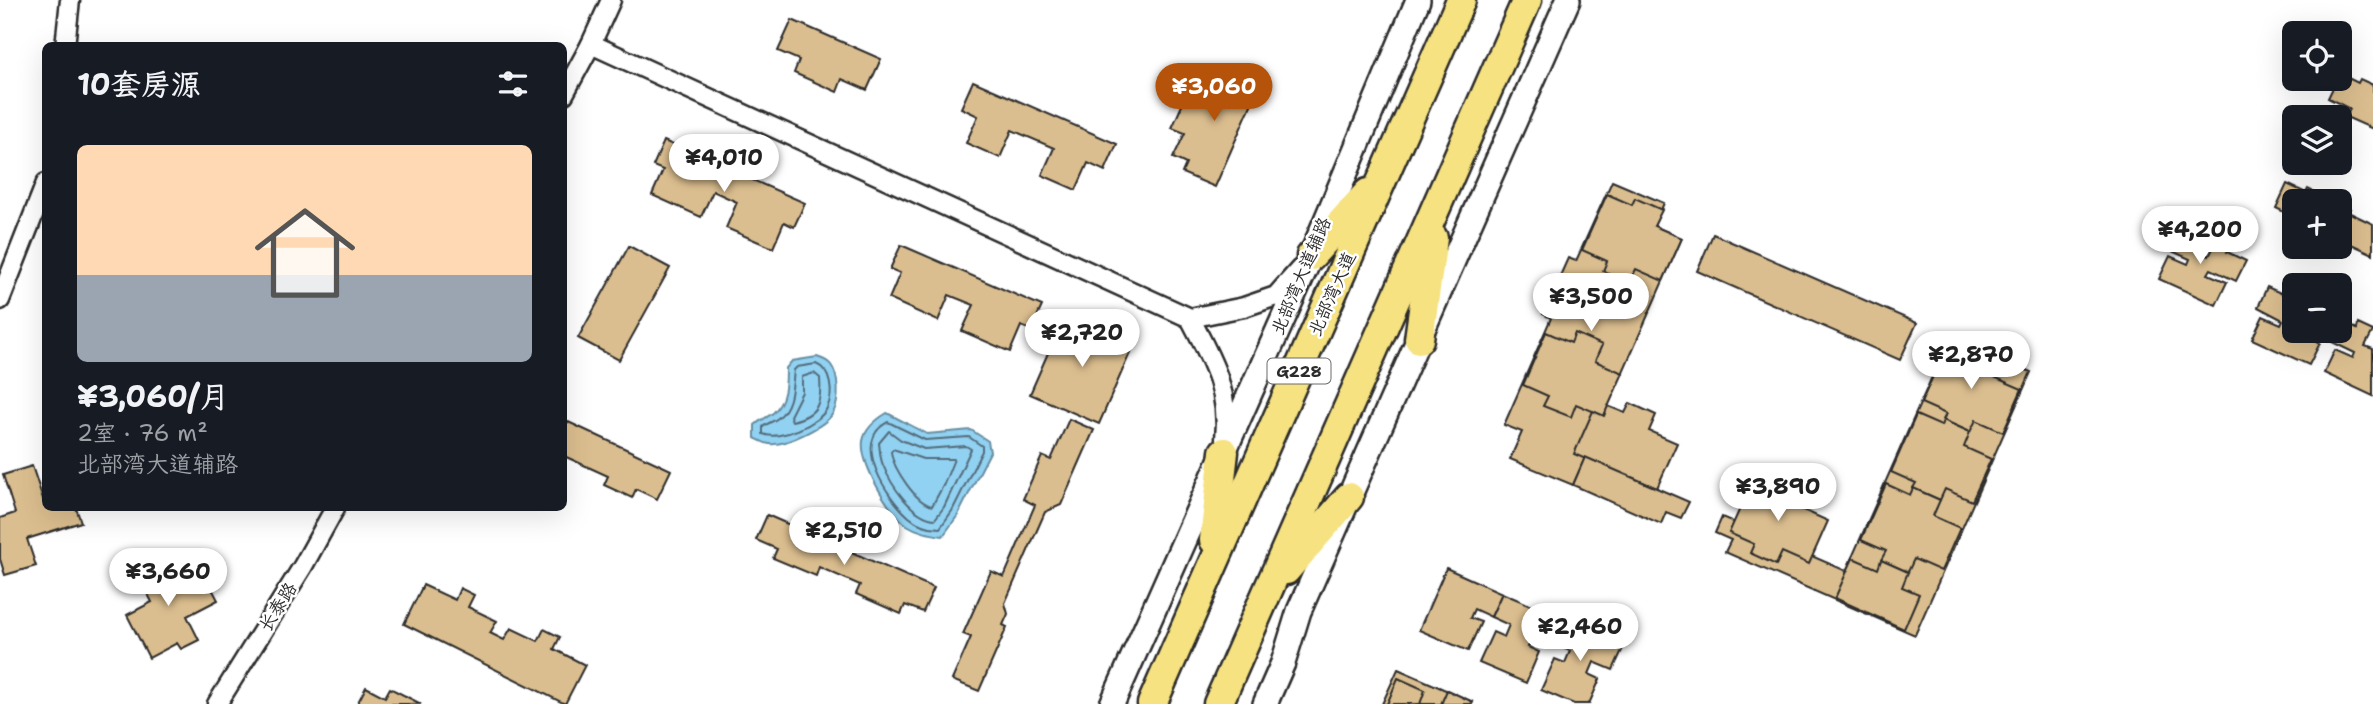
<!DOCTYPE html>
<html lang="zh">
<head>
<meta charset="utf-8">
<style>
	body { margin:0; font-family:"Shantell Sans","LXGW WenKai TC",sans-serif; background:#20242c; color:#f1f3f6; height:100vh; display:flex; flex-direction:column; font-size:26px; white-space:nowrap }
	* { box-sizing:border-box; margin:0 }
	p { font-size:23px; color:#9ea1a6 }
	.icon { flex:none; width:38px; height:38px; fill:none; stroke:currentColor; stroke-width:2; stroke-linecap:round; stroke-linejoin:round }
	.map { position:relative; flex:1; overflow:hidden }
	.panel { position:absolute; left:42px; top:42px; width:525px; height:469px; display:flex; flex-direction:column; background:#171b24; border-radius:10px; box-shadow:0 7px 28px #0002 }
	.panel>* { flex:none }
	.tools { position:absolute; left:2282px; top:21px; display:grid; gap:14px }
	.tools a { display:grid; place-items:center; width:70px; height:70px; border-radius:10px; background:#171b24; box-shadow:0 7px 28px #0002; font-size:35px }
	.price { position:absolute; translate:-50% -60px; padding:0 16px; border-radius:24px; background:#fff; color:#222; font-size:23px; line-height:46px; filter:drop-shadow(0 2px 4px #0008) }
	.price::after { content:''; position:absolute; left:50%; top:42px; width:21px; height:16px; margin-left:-10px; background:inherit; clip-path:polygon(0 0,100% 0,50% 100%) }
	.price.active { background:#b45309; color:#fff }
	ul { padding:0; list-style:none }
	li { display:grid; align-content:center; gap:14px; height:371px; padding:0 35px }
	li span { display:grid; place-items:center; height:217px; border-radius:10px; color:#555 }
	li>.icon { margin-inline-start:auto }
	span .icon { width:126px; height:126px; fill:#fffc; stroke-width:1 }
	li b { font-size:30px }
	h2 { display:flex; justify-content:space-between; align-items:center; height:84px; padding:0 35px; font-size:30px }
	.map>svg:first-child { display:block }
</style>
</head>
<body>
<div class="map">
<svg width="2373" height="704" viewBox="0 0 2373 704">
	<rect width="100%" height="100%" fill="#fff"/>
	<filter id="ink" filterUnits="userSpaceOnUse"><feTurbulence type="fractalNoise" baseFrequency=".0143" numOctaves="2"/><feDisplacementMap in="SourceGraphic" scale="14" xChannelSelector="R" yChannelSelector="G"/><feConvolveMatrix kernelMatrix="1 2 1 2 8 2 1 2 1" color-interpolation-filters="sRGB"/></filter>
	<g filter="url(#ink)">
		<g fill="#91d1f2" stroke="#688fa2" stroke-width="2">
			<path d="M817 357C822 359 827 360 831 365 839 376 840 401 833 413 826 426 785 446 770 444 766 444 759 440 755 438V425C761 419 769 417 774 412 786 400 786 383 786 368L792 361Z"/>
			<path d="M887 413 927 434 971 430 988 441 990 452 958 515 943 536C930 534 918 532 907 525 889 513 860 463 863 441 865 429 877 419 887 413Z"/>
		</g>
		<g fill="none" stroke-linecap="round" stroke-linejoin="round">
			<g stroke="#546d7b" stroke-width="2">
				<path d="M816 364C831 370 834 394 827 408 820 424 779 441 763 434V427C767 423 773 422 778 418 793 406 792 386 794 370L797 367Z"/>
				<path d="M814 373 820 378C822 403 818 415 792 421L790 416 802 392V377Z"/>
				<path d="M888 422 925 440 969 437 982 446V451L952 511 940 528C929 528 917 524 909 517 887 498 850 441 888 422Z"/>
				<path d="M889 431 901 440 924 449 966 446 971 449 944 507 935 519C912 517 891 485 883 465 880 459 880 450 879 443Z"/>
				<path d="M893 449 923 459H954L944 484 932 506C916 503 893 468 891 452Z"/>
			</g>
		</g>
		<g fill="#dbbe8f" stroke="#2b2b2b" stroke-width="2">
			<path d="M792 20 881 59 867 90 842 79 837 92 794 73 799 60 778 51Z"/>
			<path d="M1229 66 1262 80 1215 187 1182 173 1186 164 1173 158 1185 133 1172 128 1190 87 1202 92 1211 72 1224 77Z"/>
			<path d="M2340 74 2358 83 2360 79 2373 85V129L2346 117 2350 109 2328 98 2337 79H2340Z"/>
			<path d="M973 81 1117 144 1105 171 1088 163 1076 190 1042 175 1054 148 1012 130 1000 158 966 143 978 116 961 108Z"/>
			<path d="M664 141 805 203 794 227 784 222 773 248 726 228 737 202 713 191 701 217 652 195 663 170 653 166Z"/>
			<path d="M1612 181 1664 203 1654 226 1682 238 1573 485 1510 459 1522 432 1504 425 1551 318 1543 314 1568 258 1576 261Z"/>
			<path d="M2287 184 2306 193 2308 189 2333 201H2294V217L2276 208Z"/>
			<path d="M1607 194 1632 205 1635 198 1662 210 1654 226 1682 238 1663 281 1636 269 1630 282 1603 271 1607 261 1582 250Z"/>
			<path d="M2340 204 2350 209 2348 212 2373 224V254L2340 239Z"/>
			<path d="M2174 227 2191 235 2193 230 2208 237 2201 252 2209 256 2217 241 2229 247 2227 252 2246 261 2236 281 2211 269 2208 274 2227 282 2216 305 2159 279 2170 256 2188 264 2190 259 2165 248Z"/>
			<path d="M1713 234 1917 323 1900 360 1697 271Z"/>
			<path d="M901 245 1042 306 1031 330 1021 326 1010 352 962 331 974 305 949 295 938 321 889 299 900 273 890 269Z"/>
			<path d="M629 246 670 268 619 360 578 338Z"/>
			<path d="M2267 287 2285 295 2287 290 2294 294V331H2303L2302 334 2320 343 2309 365 2252 339 2263 316 2281 324 2283 320 2258 307Z"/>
			<path d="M1065 314 1134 344 1099 424 1030 394Z"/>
			<path d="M2340 321 2357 329 2358 324 2373 331 2365 346 2373 349V396L2324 373 2335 350 2353 358 2355 353 2330 341 2335 331H2340Z"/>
			<path d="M2307 331H2335L2330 341Z"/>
			<path d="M1546 332 1571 343 1575 333 1602 345 1595 361 1623 373 1604 416 1576 404 1571 417 1543 406 1548 396 1523 385Z"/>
			<path d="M1950 336 2031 372 1915 635 1725 552 1731 540 1715 533 1722 517 1846 571Z"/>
			<path d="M1946 347 1971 358 1975 348 2002 360 1994 377 2022 389 2003 432 1976 420 1970 432 1943 420 1946 414 1921 403Z"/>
			<path d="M1630 403 1656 415 1649 431 1677 443 1657 488 1629 476 1624 487 1598 475 1602 466 1574 454 1593 411 1604 416 1608 406 1625 413Z"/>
			<path d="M1916 415 1941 426 1943 420 1970 432 1964 447 1991 459 1972 501 1945 489 1940 500 1913 488 1916 483 1891 472Z"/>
			<path d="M1069 419 1094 430 1061 505 1045 512 1005 603 1008 614 1003 625 1007 627 979 691 952 680 971 637 963 634 991 571 1004 577 1035 505 1023 499 1042 456 1051 460Z"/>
			<path d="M564 420 671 470 657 499 636 489 632 498 604 485 608 476 564 456Z"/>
			<path d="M1585 457 1689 502 1681 518 1666 512 1661 524 1573 485Z"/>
			<path d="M32 466 46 508H76L81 522 27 539 36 566 5 575 0 559V518L15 513 3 475Z"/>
			<path d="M1754 477 1779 487 1782 481 1808 493 1801 509 1828 521 1809 564 1782 552 1776 565 1750 553 1754 544 1729 533Z"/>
			<path d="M1886 484 1910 495 1913 488 1940 500 1933 516 1960 528 1941 571 1914 559 1908 572 1881 560 1886 551 1861 540Z"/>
			<path d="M767 515 934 588 923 612 905 605 901 614 856 594 860 585 819 567 816 576 773 558 777 549 756 540Z"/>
			<path d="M160 554 179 589 205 575 218 600 187 616 199 640 181 649 177 643 149 658 127 615 152 602 134 567Z"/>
			<path d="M1853 558 1878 569 1881 560 1908 572 1902 587 1919 594 1904 629 1835 598Z"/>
			<path d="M1446 568 1502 593 1491 617 1474 609 1470 618 1481 622 1468 651 1419 630Z"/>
			<path d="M423 585 455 600 460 588 474 595 468 607 497 621 490 633 504 640 511 628 538 641 544 629 560 637 554 649 585 665 565 704 404 624Z"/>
			<path d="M1502 593 1563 619 1552 643 1534 635 1528 647 1539 652 1526 683 1479 663 1493 632 1504 637 1509 625 1491 617Z"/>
			<path d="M1563 619 1624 646 1613 670 1594 662 1589 674 1600 679 1589 704H1574L1541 690 1555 659 1565 663 1570 651 1552 643Z"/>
			<path d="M1398 669 1473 702 1472 704H1382Z"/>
			<path d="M1398 678 1425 690 1420 704H1387Z"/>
			<path d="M366 687 385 697 390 688 421 704H357Z"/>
			<path d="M1447 690 1473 702 1472 704H1441Z"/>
		</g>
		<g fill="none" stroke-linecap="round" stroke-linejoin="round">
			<defs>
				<g id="minor">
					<path d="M591 44 1190 318 1244 307 1276 296 1300 269"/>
					<path d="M65 46 70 0"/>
					<path d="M564 94 591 44 611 0"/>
					<path d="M0 300 46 183"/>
					<path d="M1190 318C1212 360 1230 391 1225 440"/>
					<path d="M217 704 303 566 335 508"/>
				</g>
				<g id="secondary">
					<path d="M1112 704 1311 256 1418 0"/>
					<path d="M1265 704 1283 663 1299 611 1568 0"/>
				</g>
				<g id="trunk">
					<path d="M1311 256 1368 193"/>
					<path d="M1419 339 1433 238"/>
					<path d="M1214 540 1224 452"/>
					<path d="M1286 570 1349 497"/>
					<path d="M1152 704 1461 0"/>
					<path d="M1218 704 1527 0"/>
				</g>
			</defs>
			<use href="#minor" stroke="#2b2b2b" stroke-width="23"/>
			<use href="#secondary" stroke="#2b2b2b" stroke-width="28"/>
			<use href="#trunk" stroke="#2b2b2b" stroke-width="33"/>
			<use href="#minor" stroke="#fff" stroke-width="18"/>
			<use href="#secondary" stroke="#fff" stroke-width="23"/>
			<use href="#trunk" stroke="#f6e281" stroke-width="28"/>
		</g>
	</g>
	<g text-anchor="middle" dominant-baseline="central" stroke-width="5" stroke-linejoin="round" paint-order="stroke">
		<rect fill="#fff" stroke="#6b6b6b" stroke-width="2" x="1267.5" y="358.5" width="63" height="25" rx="5"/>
		<g font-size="16" font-weight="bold" fill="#2b2b2b">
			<text x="1299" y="371">G228</text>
		</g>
		<g font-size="18" fill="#2b2b2b" stroke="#fff">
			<text transform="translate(1301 276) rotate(-67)">北部湾大道辅路</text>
			<text transform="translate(1332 294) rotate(-66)">北部湾大道</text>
			<text transform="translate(278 607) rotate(-58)">长泰路</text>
		</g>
	</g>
</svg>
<div class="tools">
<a><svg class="icon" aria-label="locate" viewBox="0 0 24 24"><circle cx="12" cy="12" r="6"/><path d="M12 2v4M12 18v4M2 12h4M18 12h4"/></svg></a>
<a><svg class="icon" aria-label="layers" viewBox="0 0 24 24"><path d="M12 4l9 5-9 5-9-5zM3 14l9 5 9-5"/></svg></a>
<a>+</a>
<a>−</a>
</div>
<b class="price active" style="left:1214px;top:123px">¥3,060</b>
<b class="price" style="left:724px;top:194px">¥4,010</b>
<b class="price" style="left:2200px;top:266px">¥4,200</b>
<b class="price" style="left:1591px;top:333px">¥3,500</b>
<b class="price" style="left:1082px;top:369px">¥2,720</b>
<b class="price" style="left:1971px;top:391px">¥2,870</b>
<b class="price" style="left:1778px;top:523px">¥3,890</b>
<b class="price" style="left:844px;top:567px">¥2,510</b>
<b class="price" style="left:168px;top:608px">¥3,660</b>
<b class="price" style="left:1580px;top:663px">¥2,460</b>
<section class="panel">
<h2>10套房源<svg class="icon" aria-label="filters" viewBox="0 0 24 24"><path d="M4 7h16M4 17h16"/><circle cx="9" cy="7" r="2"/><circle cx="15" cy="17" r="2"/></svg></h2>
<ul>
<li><span style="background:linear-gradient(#ffd9b3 60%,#9aa5b1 0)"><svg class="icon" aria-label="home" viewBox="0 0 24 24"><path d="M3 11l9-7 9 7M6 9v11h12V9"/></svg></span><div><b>¥3,060/月</b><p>2室 · 76 m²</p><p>北部湾大道辅路</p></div></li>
</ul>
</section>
</div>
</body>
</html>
